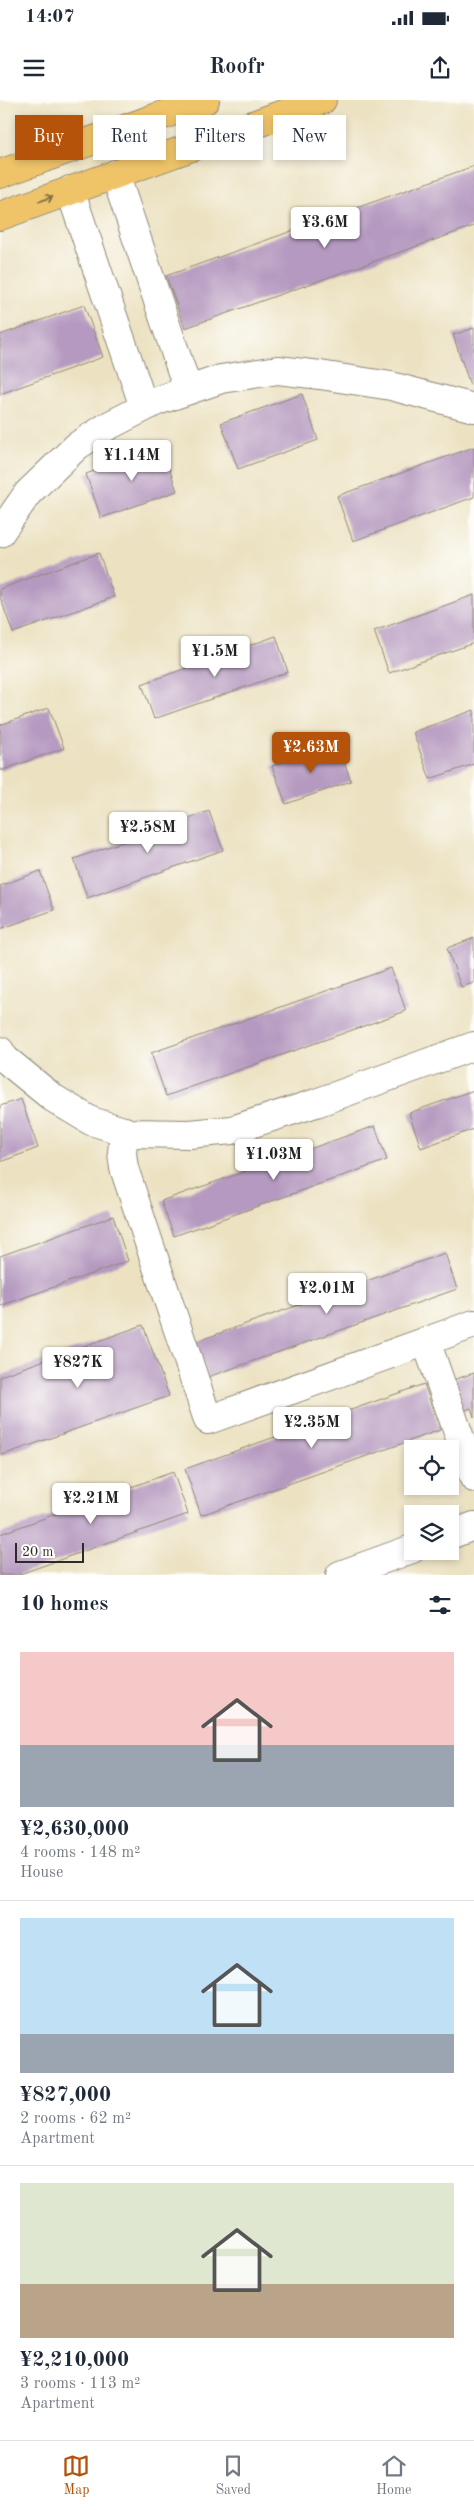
<!DOCTYPE html>
<html lang="en">
<head>
<meta charset="utf-8">
<style>
	body { margin:0; font-family:"Old Standard TT",serif; background:#f6f6f7; color:#1f2937; height:100vh; display:flex; flex-direction:column; font-size:19px; white-space:nowrap }
	* { box-sizing:border-box; margin:0 }
	p { font-size:16px; color:#747a83 }
	.icon { flex:none; width:28px; height:28px; fill:none; stroke:currentColor; stroke-width:2; stroke-linecap:round; stroke-linejoin:round }
	.map { position:relative; height:1475px; overflow:hidden }
	.panel { display:flex; flex-direction:column; background:#fff; flex:1 }
	.panel>* { flex:none }
	.top-card { position:absolute; left:15px; top:15px; width:445px; height:45px; display:flex; gap:10px }
	.tools { position:absolute; left:404px; top:1340px; display:grid; gap:10px }
	.tools a { display:grid; place-items:center; width:55px; height:55px; border-radius:0px; background:#fff; box-shadow:0 2px 8px #0003; font-size:25px }
	.scale { position:absolute; left:15px; bottom:12px; width:69px; box-sizing:border-box; padding-left:5px; border:2px solid #2b2b2b; border-top:0; font-size:14px; line-height:18px; white-space:nowrap; color:#2b2b2b; -webkit-text-stroke:4px #fdfcf7; paint-order:stroke }
	.price { position:absolute; translate:-50% -42px; padding:0 11px; border-radius:5px; background:#fff; color:#222; font-size:16px; line-height:32px; filter:drop-shadow(0 1px 2px #0008) }
	.price::after { content:''; position:absolute; left:50%; top:30px; width:15px; height:11px; margin-left:-8px; background:inherit; clip-path:polygon(0 0,100% 0,50% 100%) }
	.price.selected { background:#b45309; color:#fff }
	ul { padding:0; list-style:none }
	li { display:grid; align-content:center; gap:10px; height:265px; padding:0 20px }
	li+li { border-top:1px solid #e0e1e3 }
	li span { display:grid; place-items:center; height:155px; border-radius:0px; color:#555 }
	li>.icon { margin-inline-start:auto }
	span .icon { width:90px; height:90px; fill:#fffc; stroke-width:1 }
	li b { font-size:21px }
	h2 { display:flex; justify-content:space-between; align-items:center; height:60px; padding:0 20px; font-size:21px }
	.pill { padding:0 18px; border-radius:0px; background:#fff; box-shadow:0 2px 8px #0003; font-size:18px; line-height:45px }
	.pill.selected { background:#b45309; color:#fff }
	.status { display:flex; justify-content:space-between; align-items:center; height:35px; padding:0 25px; background:#fff; direction:ltr }
	.status svg { height:14px; fill:currentColor }
	header { display:flex; justify-content:space-between; align-items:center; height:65px; padding:0 20px; background:#fff; font-size:22px; font-weight:600 }
	.tab-bar { display:flex; justify-content:space-around; align-items:center; height:70px; border-top:1px solid #e0e1e3; background:#fff; font-size:14px; color:#747a83 }
	.tab-bar a { display:grid; justify-items:center; gap:2px }
	.tab-bar .selected { color:#b45309 }
	.map>svg:first-child { display:block }
</style>
</head>
<body>
<div class="status"><b>14:07</b><svg viewBox="0 0 49 12"><path d="M0 12V9h3v3zM5 12V6h3v6zM10 12V3h3v9zM15 12V0h3v12zM26 1h20v11H26zM47 4h2v5h-2z"/></svg></div>
<header><svg class="icon" aria-label="menu" viewBox="0 0 24 24"><path d="M4 6h16M4 12h16M4 18h16"/></svg>Roofr<svg class="icon" aria-label="share" viewBox="0 0 24 24"><path d="M12 15V3M7 8l5-5 5 5M5 13v7h14v-7"/></svg></header>
<div class="map">
<svg width="474" height="1475" viewBox="0 0 474 1475">
	<rect width="100%" height="100%" fill="#fdfcf7"/>
	<filter id="ink" filterUnits="userSpaceOnUse"><feTurbulence type="fractalNoise" baseFrequency=".02" numOctaves="2"/><feDisplacementMap in="SourceGraphic" scale="10" xChannelSelector="R" yChannelSelector="G"/><feConvolveMatrix kernelMatrix="1 2 1 2 8 2 1 2 1" color-interpolation-filters="sRGB"/></filter>
	<filter id="wash" filterUnits="userSpaceOnUse"><feTurbulence type="fractalNoise" baseFrequency=".0096" numOctaves="4" result="noise"/><feDisplacementMap in="SourceGraphic" scale="20" xChannelSelector="R" yChannelSelector="G"/><feGaussianBlur stdDeviation="1.12" result="paint"/><feColorMatrix in="noise" values="0 0 0 0 0 0 0 0 0 0 0 0 0 0 0 0 0 1.4 0 .05"/><feComposite in="paint" operator="in"/></filter>
	<g filter="url(#wash)">
		<rect width="100%" height="100%" fill="#ece2c2"/>
		<g id="blocks">
			<g fill="#b599c0">
				<path d="M474 66V126L185 228 166 176Z"/>
				<path d="M84 205 103 257 0 294V235Z"/>
				<path d="M474 228V283L470 285 453 235Z"/>
				<path d="M302 294 318 340 238 369 221 323Z"/>
				<path d="M162 347 177 391 101 418 86 374Z"/>
				<path d="M474 347V397L353 441 337 396Z"/>
				<path d="M99 453 114 497 13 533 0 497V489Z"/>
				<path d="M474 495V543L389 573 374 531Z"/>
				<path d="M276 536 288 572 154 619 142 584Z"/>
				<path d="M49 608 64 648 0 671V625Z"/>
				<path d="M474 610V664L430 679 413 632Z"/>
				<path d="M337 643 351 681 286 704 272 666Z"/>
				<path d="M209 711 223 750 87 798 74 759Z"/>
				<path d="M40 771 54 810 0 829V786Z"/>
				<path d="M474 838V883L461 887 447 848Z"/>
				<path d="M391 868 406 911 166 996 151 953Z"/>
				<path d="M474 990V1029L421 1048 409 1013Z"/>
				<path d="M21 999 38 1048 0 1062V1006Z"/>
				<path d="M375 1026 387 1060 174 1136 161 1101Z"/>
				<path d="M113 1116 128 1161 0 1206V1156Z"/>
				<path d="M445 1153 457 1189 208 1277 195 1242Z"/>
				<path d="M143 1225 169 1296 0 1356V1276Z"/>
				<path d="M474 1273V1317L471 1308 461 1312 450 1281Z"/>
				<path d="M424 1284 440 1330 201 1415 185 1369Z"/>
				<path d="M173 1372 188 1414 17 1475H0V1434Z"/>
			</g>
		</g>
	</g>
	<g filter="url(#ink)">
		<use href="#blocks" fill-opacity="0" stroke="#8c8676" stroke-width="1"/>
		<g fill="none" stroke-linecap="round" stroke-linejoin="round">
			<defs>
				<g id="minor">
					<path d="M115 74 188 290"/>
					<path d="M70 90 144 307"/>
					<path d="M0 433 28 393 77 346 108 326 157 301 221 279 278 270 320 275 391 286 474 308"/>
					<path d="M0 951 5 959 53 998 91 1021 130 1033 190 1034 232 1030 316 1003 474 946"/>
					<path d="M124 1031 122 1053 124 1068 208 1320 474 1224"/>
					<path d="M426 1241 474 1378"/>
					<path d="M450 1435 474 1426"/>
					<path d="M340 1475 412 1449"/>
				</g>
				<g id="major">
					<path d="M0 74 205 0"/>
					<path d="M0 116 322 0"/>
				</g>
			</defs>
			<use href="#minor" stroke="#8c8676" stroke-width="30"/>
			<use href="#major" stroke="#8c8676" stroke-width="30"/>
			<use href="#minor" stroke="#fff" stroke-width="28"/>
			<use href="#major" stroke="#efc469" stroke-width="28"/>
		</g>
		<defs><path id="oneway-shaft" d="M-6 0H5M1.5-3L5.5 0L1.5 3" fill="none" stroke-width="1.6" stroke-linecap="round" stroke-linejoin="round" transform="scale(1.25)"/></defs>
		<use stroke="#837047" href="#oneway-shaft" transform="translate(46 99) rotate(-20)"/>
	</g>
</svg>
<div class="tools">
<a><svg class="icon" aria-label="locate" viewBox="0 0 24 24"><circle cx="12" cy="12" r="6"/><path d="M12 2v4M12 18v4M2 12h4M18 12h4"/></svg></a>
<a><svg class="icon" aria-label="layers" viewBox="0 0 24 24"><path d="M12 4l9 5-9 5-9-5zM3 14l9 5 9-5"/></svg></a>
</div>
<div class="scale">20 m</div>
<b class="price" style="left:325px;top:149px">¥3.6M</b>
<b class="price" style="left:132px;top:382px">¥1.14M</b>
<b class="price" style="left:215px;top:578px">¥1.5M</b>
<b class="price selected" style="left:311px;top:674px">¥2.63M</b>
<b class="price" style="left:148px;top:754px">¥2.58M</b>
<b class="price" style="left:274px;top:1081px">¥1.03M</b>
<b class="price" style="left:327px;top:1215px">¥2.01M</b>
<b class="price" style="left:78px;top:1289px">¥827K</b>
<b class="price" style="left:312px;top:1349px">¥2.35M</b>
<b class="price" style="left:91px;top:1425px">¥2.21M</b>
<div class="top-card">
<a class="pill selected">Buy</a>
<a class="pill">Rent</a>
<a class="pill">Filters</a>
<a class="pill">New</a>
</div>
</div>
<section class="panel">
<h2>10 homes<svg class="icon" aria-label="filters" viewBox="0 0 24 24"><path d="M4 7h16M4 17h16"/><circle cx="9" cy="7" r="2"/><circle cx="15" cy="17" r="2"/></svg></h2>
<ul>
<li><span style="background:linear-gradient(#f6c9c9 60%,#9aa5b1 0)"><svg class="icon" aria-label="home" viewBox="0 0 24 24"><path d="M3 11l9-7 9 7M6 9v11h12V9"/></svg></span><div><b>¥2,630,000</b><p>4 rooms · 148 m²</p><p>House</p></div></li>
<li><span style="background:linear-gradient(#bfe0f5 75%,#9aa5b1 0)"><svg class="icon" aria-label="home" viewBox="0 0 24 24"><path d="M3 11l9-7 9 7M6 9v11h12V9"/></svg></span><div><b>¥827,000</b><p>2 rooms · 62 m²</p><p>Apartment</p></div></li>
<li><span style="background:linear-gradient(#dfe7d0 65%,#b9a48a 0)"><svg class="icon" aria-label="home" viewBox="0 0 24 24"><path d="M3 11l9-7 9 7M6 9v11h12V9"/></svg></span><div><b>¥2,210,000</b><p>3 rooms · 113 m²</p><p>Apartment</p></div></li>
</ul>
</section>
<nav class="tab-bar">
<a class="selected"><svg class="icon" aria-label="map" viewBox="0 0 24 24"><path d="M3 6l6-2 6 2 6-2v14l-6 2-6-2-6 2zM9 4v14M15 6v14"/></svg>Map</a>
<a><svg class="icon" aria-label="saved" viewBox="0 0 24 24"><path d="M7 4h10v16l-5-4-5 4z"/></svg>Saved</a>
<a><svg class="icon" aria-label="home" viewBox="0 0 24 24"><path d="M3 11l9-7 9 7M6 9v11h12V9"/></svg>Home</a>
</nav>
</body>
</html>
